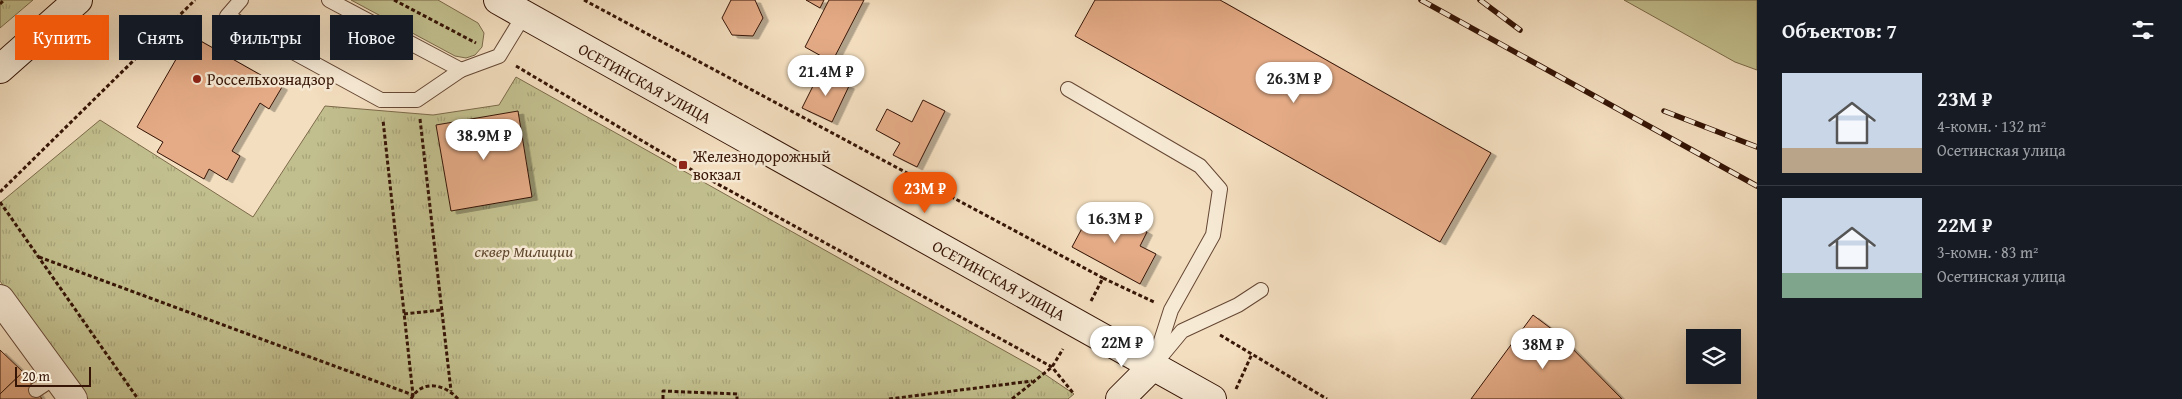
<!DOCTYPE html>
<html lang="ru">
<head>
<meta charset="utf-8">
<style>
	body { margin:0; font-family:"Gentium Book Plus",serif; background:#242831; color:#f1f3f6; height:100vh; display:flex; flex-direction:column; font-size:19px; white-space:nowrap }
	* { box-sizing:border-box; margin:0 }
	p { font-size:16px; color:#9ea1a6 }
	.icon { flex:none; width:28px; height:28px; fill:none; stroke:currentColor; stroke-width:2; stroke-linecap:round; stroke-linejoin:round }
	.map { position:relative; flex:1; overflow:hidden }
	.details { display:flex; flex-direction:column; background:#171b24; width:425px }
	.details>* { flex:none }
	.top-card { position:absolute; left:15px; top:15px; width:475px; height:45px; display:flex; gap:10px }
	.buttons { position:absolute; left:1686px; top:329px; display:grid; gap:10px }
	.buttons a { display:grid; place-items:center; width:55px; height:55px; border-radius:0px; background:#171b24; box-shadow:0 5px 20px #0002; font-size:25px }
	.scale { position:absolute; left:15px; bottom:12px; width:76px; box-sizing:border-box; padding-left:5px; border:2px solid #361506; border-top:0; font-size:14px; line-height:18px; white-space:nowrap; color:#361506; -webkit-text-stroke:4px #f7ead5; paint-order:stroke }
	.price { position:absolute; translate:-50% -42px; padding:0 11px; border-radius:18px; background:#fff; color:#222; font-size:16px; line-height:32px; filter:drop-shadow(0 1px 2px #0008) }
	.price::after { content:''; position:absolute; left:50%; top:30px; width:15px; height:11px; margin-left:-8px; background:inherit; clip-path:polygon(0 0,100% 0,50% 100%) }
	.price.selected { background:#ea580c; color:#fff }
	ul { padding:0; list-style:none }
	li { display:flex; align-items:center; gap:15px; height:125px; padding:0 25px }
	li+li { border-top:1px solid #363941 }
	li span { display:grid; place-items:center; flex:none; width:140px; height:100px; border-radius:0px; color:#555 }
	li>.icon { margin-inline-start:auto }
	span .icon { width:60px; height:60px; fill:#fffc; stroke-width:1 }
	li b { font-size:21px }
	h2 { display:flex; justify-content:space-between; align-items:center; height:60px; padding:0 25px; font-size:21px }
	.pill { padding:0 18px; border-radius:0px; background:#171b24; box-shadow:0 5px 20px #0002; font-size:18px; line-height:45px }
	.pill.selected { background:#ea580c; color:#fff }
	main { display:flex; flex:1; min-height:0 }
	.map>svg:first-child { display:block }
</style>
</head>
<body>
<main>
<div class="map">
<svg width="1757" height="399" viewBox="0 0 1757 399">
	<defs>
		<pattern id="park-tufts" width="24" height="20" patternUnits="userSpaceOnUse" patternTransform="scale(1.25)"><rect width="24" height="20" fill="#c2bf8e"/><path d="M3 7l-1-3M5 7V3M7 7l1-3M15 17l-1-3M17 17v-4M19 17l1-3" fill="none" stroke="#a7a379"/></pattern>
		<filter id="shadow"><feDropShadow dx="5.5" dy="3" stdDeviation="0" flood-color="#0004"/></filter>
	</defs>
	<rect width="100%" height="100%" fill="#f3debf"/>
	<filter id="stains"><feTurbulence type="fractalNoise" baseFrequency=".004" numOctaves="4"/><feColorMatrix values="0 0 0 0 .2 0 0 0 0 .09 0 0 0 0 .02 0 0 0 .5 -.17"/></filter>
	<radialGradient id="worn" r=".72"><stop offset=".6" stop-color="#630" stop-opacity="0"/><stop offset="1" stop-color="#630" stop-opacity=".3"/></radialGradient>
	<g fill="#c2bf8e" stroke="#7c6a4a">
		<path d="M351 0H438L478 23 484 33 482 47 475 55 466 58 455 56Z"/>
		<path d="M1624 0H1757V70L1735 62Z"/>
	</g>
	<g fill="url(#park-tufts)" stroke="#7c6a4a">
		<path d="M0 0H33L0 28Z"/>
		<path d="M516 77 1037 369 1074 394 1068 399H83L0 281V203L100 120 253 217 325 106 433 115 499 105Z"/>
	</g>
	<g fill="#e4ab86" stroke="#361506" filter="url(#shadow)">
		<path d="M731 0H755L763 18 753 36 732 35 722 18Z"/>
		<path d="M806 0H824L820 8Z"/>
		<path d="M829 0H864L832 62 805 47Z"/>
		<path d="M1095 0H1220L1491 153 1440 242 1075 36Z"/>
		<path d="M190 35 282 87 269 109 260 103 232 151 240 156 227 180 209 169 204 179 157 152 163 142 137 127Z"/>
		<path d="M820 72 849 86 832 122 802 108Z"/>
		<path d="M923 100 945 111 917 167 893 155 900 143 876 130 887 109 912 122Z"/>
		<path d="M518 111 532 197 451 211 436 125Z"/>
		<path d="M1095 204 1147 232 1140 246 1156 254 1140 284 1072 247Z"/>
		<path d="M1533 315 1557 333 1622 399H1471Z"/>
		<path d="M0 350 23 372 0 394Z"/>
		<path d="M23 372 42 399H0V394Z"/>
	</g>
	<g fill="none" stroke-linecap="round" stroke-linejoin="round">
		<defs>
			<g id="service">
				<path d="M241 0 227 16 381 100H417L461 70 329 0"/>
				<path d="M461 70 499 56 524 15"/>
				<path d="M1068 89 1200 166 1220 189 1213 235 1171 310 1153 366"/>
				<path d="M1158 360 1182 331 1238 305 1261 290"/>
				<path d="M36 390 57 376"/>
			</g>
			<path id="minor" d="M0 299 73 399"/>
			<g id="secondary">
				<path d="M498 0 1212 399"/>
				<path d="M0 69 78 0"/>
				<path d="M1120 399 1153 366"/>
			</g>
		</defs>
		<use href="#service" stroke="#654734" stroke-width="16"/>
		<use href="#minor" stroke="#654734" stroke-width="30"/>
		<use href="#secondary" stroke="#361506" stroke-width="30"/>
		<g stroke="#361506" stroke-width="3" stroke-dasharray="4 2.5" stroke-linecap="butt">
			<path d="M394 0 476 43"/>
			<path d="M584 0 1103 278"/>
			<path d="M0 4 4 0"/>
			<path d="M516 66 683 165 1052 367 1074 394"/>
			<path d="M420 119 451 391"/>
			<path d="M0 192 195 0"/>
			<path d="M0 202 138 399"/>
			<path d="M39 257 413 395 383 120"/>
			<path d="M1091 301 1103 278 1154 302"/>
			<path d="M404 314 441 310"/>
			<path d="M1220 335 1327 399"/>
			<path d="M1236 389 1252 354"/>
			<path d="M411 399C422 379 445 384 458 399"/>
			<path d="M663 399V391L737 394V399"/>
			<path d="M889 399 1032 381"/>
			<path d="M1012 399 1052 367 1063 349"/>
		</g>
		<use href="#service" stroke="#f7ead5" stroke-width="14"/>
		<use href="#minor" stroke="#f7ead5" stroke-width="28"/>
		<use href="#secondary" stroke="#f7ead5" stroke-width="28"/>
		<defs>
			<g id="rail">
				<path d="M1421 0 1757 186"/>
				<path d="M1480 0 1520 30"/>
				<path d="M1664 111 1757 147"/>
			</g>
		</defs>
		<use href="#rail" stroke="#361506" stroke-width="5.5"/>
		<use href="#rail" stroke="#f7ead5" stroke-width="4" stroke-dasharray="11" stroke-linecap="butt"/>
	</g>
	<g fill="#8f2418" stroke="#f7ead5" stroke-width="2">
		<circle cx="197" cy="79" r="5"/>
		<rect x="678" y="160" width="10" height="10" rx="2.5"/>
	</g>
	<g text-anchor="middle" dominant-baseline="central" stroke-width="5" stroke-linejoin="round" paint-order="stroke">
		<g font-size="16" fill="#361506" stroke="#f7ead5" text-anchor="start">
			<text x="207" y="79">Россельхознадзор</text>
			<text x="693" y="156">Железнодорожный<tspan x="693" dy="18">вокзал</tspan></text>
		</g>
		<g font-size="16" fill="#361506" stroke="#f7ead5">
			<text transform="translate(645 83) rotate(29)">ОСЕТИНСКАЯ УЛИЦА</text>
			<text transform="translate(999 280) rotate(29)">ОСЕТИНСКАЯ УЛИЦА</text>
		</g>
		<g font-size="16" font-style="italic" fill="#60482f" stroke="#f7ead5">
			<text x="524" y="251">сквер Милиции</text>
		</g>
	</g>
	<rect width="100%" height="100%" filter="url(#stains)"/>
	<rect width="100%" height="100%" fill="url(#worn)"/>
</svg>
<div class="buttons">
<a><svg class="icon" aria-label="layers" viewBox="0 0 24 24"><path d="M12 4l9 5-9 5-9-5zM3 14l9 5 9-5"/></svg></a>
</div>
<div class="scale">20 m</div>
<b class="price" style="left:826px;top:97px">21.4M ₽</b>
<b class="price" style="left:1294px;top:104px">26.3M ₽</b>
<b class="price" style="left:484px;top:161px">38.9M ₽</b>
<b class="price selected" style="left:925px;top:214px">23M ₽</b>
<b class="price" style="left:1115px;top:244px">16.3M ₽</b>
<b class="price" style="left:1122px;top:368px">22M ₽</b>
<b class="price" style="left:1543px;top:370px">38M ₽</b>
<div class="top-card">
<a class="pill selected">Купить</a>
<a class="pill">Снять</a>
<a class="pill">Фильтры</a>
<a class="pill">Новое</a>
</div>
</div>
<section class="details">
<h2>Объектов: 7<svg class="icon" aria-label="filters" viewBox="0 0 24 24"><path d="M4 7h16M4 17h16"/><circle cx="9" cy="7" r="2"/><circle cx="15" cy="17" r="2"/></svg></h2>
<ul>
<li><span style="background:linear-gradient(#c9d6e8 75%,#b9a48a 0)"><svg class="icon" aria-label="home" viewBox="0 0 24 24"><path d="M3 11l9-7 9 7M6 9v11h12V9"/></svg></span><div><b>23M ₽</b><p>4-комн. · 132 m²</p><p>Осетинская улица</p></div></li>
<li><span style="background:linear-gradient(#c9d6e8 75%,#7fa58c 0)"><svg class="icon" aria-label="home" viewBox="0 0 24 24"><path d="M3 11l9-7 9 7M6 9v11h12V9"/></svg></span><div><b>22M ₽</b><p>3-комн. · 83 m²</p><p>Осетинская улица</p></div></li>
</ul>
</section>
</main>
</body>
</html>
